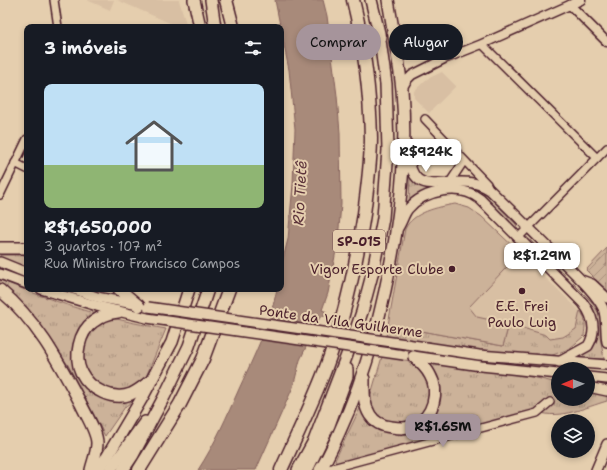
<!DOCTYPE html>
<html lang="pt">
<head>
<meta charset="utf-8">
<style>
	body { margin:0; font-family:"Shantell Sans",sans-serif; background:#20242c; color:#f1f3f6; height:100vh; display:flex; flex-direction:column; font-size:15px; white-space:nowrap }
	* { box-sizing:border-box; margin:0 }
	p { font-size:13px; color:#9ea1a6 }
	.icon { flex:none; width:22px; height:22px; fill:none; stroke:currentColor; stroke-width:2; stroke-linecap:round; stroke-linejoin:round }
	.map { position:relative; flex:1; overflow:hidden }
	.sheet { position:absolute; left:24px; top:24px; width:260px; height:268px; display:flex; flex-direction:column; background:#171b24; border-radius:8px; box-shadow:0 2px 6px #0003 }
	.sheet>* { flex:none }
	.banner { position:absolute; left:296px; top:24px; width:251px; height:36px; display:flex; gap:8px }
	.needle { width:26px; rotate:269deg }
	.buttons { position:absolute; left:551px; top:362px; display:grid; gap:8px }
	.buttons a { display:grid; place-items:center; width:44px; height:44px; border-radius:50%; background:#171b24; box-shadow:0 2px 6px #0003; font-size:20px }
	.price { position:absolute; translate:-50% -34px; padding:0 9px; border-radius:8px; background:#fff; color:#222; font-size:13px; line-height:26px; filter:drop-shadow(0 1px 2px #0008) }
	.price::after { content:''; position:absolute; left:50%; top:24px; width:12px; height:9px; margin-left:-6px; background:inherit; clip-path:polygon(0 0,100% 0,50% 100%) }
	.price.active { background:#a6949b; color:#111 }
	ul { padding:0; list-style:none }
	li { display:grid; align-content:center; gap:8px; height:212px; padding:0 20px }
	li+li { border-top:1px solid #363941 }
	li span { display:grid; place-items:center; height:124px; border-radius:8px; color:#555 }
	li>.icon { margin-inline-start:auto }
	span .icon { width:72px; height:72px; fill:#fffc; stroke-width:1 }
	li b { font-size:17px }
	h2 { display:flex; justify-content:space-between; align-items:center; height:48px; padding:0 20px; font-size:17px }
	.pill { padding:0 14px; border-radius:18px; background:#171b24; box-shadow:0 2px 6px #0003; font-size:14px; line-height:36px }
	.pill.active { background:#a6949b; color:#111 }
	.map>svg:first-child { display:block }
</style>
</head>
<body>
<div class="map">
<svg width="607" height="470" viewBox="0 0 607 470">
	<defs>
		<pattern id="grass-tufts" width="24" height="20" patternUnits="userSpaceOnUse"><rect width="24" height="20" fill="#ccb299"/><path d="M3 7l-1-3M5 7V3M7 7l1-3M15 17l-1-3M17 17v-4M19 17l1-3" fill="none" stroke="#a8907d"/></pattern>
		<pattern id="garden-furrows" width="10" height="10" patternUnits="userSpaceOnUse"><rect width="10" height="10" fill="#ccb299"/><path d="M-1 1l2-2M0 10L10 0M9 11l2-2" fill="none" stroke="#a8907d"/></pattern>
	</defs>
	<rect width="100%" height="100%" fill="#e5ceae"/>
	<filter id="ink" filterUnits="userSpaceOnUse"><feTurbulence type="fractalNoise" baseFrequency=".025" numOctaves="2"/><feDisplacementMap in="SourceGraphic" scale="8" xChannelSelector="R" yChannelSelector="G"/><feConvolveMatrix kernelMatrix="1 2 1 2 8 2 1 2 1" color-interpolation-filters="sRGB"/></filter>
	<g filter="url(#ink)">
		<g fill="#d8bfa3">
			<path d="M87 0H114L110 10Z"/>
			<path d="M117 0H179L187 27H179Z"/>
			<path d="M442 72 456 86 429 113 414 98V91L427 79Z"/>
			<path d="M520 253 580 311 576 329 563 337 549 339 546 335 477 317 469 307Z"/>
		</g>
		<g fill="url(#grass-tufts)" stroke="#8b6862">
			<path d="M410 176C415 181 421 186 428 188 441 190 457 182 471 186 489 192 502 212 516 224L517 227 514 229 462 188 409 203Z"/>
			<path d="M527 237 592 302 599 314 601 322 600 337 604 359 572 358 593 345 598 331 596 317 588 303 526 240Z"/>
			<path d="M0 255H27V270L0 260Z"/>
			<path d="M0 280C38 295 77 310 117 319 133 323 150 326 166 329L138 396 125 407 105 436 68 365 35 318 16 300 0 287Z"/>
			<path d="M580 311C587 318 585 327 584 336L569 349 550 356 478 350 386 336 388 325 503 346 509 324 546 335 550 339 563 337 576 329Z"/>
			<path d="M382 357 532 377 558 383V399H588V390L607 394V401C586 407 560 420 538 412L336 463 335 461 336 458 362 404 369 401Z"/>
		</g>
		<path fill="url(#garden-furrows)" stroke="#8b6862" d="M607 248V291L586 270Z"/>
		<path fill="#ccb299" stroke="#8b6862" d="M455 204 469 208 481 216 520 253 469 307 477 317 509 324 503 346 388 325 405 229C413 212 438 207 455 204Z"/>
		<path fill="#a88a7a" stroke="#825f5a" d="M275 0H323L327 16 337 96 340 133 341 204 338 240 328 293 322 310 327 312V313L325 316 320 317 300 360 293 387 256 470H198C215 444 227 416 239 389 254 356 270 324 277 289H281V267L288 239 293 184 295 129 289 70Z"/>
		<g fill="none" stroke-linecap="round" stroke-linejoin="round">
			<defs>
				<g id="minor">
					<path d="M54 0 58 27"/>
					<path d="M482 44 597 158"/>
					<path d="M425 119 487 184 490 190"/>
					<path d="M15 163 27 169"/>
					<path d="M450 182 464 161"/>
					<path d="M0 195 27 139"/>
					<path d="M518 238 607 148"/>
					<path d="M325 470 537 413 550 402"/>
				</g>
				<g id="tertiary">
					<path d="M570 5 607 42"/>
					<path d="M402 89 407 80 412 75 444 59 482 44 581 0"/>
					<path d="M334 470 335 468"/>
				</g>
				<g id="secondary">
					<path d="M408 145C409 213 453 165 490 190 515 214 539 238 563 262 576 275 595 292 603 308 607 319 605 331 607 342"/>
					<path d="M398 228C402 222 404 214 408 209 424 190 460 183 480 199L583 303C593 316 597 331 588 346L559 362"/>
					<path d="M0 262 27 273"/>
					<path d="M0 274 27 284"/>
					<path d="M584 281 592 284 607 298"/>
					<path d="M41 289 97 306 147 318"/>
					<path d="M74 289 97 297 139 305"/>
					<path d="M406 344 479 355 607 365"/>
					<path d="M413 356 481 366 558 374"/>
					<path d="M588 377 607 379"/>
					<path d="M588 387 607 391"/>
					<path d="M596 470 607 444"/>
				</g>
				<g id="trunk">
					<path d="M194 0 200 27"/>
					<path d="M211 0 215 27"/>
					<path d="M0 248H27"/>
					<path d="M119 289 139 306"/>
					<path d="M0 290C38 322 58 361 81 404 86 415 97 432 97 443 97 453 93 461 91 470"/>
					<path d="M118 312C109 313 101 316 93 322 79 332 74 357 81 372 90 390 113 401 131 394 138 391 144 386 149 382"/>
					<path d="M364 379C364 392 363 404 370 415 375 423 382 426 391 427 399 428 407 429 415 425 433 417 440 392 430 375 426 367 420 362 414 357"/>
					<path d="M97 470 107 457 142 398 172 342 189 289"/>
					<path d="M110 470 145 422"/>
					<path d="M123 470 133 455 164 397 189 346 208 289"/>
					<path d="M298 470 314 441 347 355 362 312 373 271 383 218 388 150 386 84 379 33 371 0"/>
					<path d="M307 470 329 425 347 376V369"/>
					<path d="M320 470C328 458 333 446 339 433 354 401 365 369 374 336 395 256 409 173 402 90 399 60 393 30 388 0"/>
				</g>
				<g id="motorway">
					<path d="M226 0 233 27"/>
					<path d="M139 470 180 404 203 359 229 289"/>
					<path d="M281 470C296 437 312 404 325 370 344 320 356 266 364 214 367 189 371 163 371 138 370 92 364 45 353 0"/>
				</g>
			</defs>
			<use href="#minor" stroke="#4a1f2b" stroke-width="10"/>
			<use href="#tertiary" stroke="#4a1f2b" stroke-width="11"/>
			<use href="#secondary" stroke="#4a1f2b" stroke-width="12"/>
			<use href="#trunk" stroke="#4a1f2b" stroke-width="14"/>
			<use href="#motorway" stroke="#4a1f2b" stroke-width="15"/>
			<use href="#minor" stroke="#e5ceae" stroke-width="7"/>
			<use href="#tertiary" stroke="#e5ceae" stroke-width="8"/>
			<use href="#secondary" stroke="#e5ceae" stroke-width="9"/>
			<use href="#trunk" stroke="#e5ceae" stroke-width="11"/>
			<use href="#motorway" stroke="#e5ceae" stroke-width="12"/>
			<defs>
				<g id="secondary-bridge">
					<path d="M148 307 406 344"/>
					<path d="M147 318 404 355"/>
				</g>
			</defs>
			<use href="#secondary-bridge" stroke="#4a1f2b" stroke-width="12" stroke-linecap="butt"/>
			<use href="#secondary-bridge" stroke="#e5ceae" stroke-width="9"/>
		</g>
	</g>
	<g fill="#4a1f2b" stroke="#e5ceae" stroke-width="1.5">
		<circle cx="452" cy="269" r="4"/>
		<circle cx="522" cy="291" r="4"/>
	</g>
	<g text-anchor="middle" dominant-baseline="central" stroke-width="4" stroke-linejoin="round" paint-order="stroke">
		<rect fill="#e5ceae" stroke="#785452" stroke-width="1" x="333" y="230" width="52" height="22" rx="3"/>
		<g font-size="13" font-weight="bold" fill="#4a1f2b">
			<text x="359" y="241">SP-015</text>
		</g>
		<g font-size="14" fill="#4a1f2b" stroke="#e5ceae" text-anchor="end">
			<text x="444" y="269">Vigor Esporte Clube</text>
			<text x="522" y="306" text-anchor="middle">E.E. Frei<tspan x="522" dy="16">Paulo Luig</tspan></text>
		</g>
		<g font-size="14" fill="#4a1f2b" stroke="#e5ceae">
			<text transform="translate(341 321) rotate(8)">Ponte da Vila Guilherme</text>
		</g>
		<g font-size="15" font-style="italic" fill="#5d343b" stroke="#e5ceae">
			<text transform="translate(300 193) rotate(-87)">Rio Tietê</text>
		</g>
	</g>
</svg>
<div class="buttons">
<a><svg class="needle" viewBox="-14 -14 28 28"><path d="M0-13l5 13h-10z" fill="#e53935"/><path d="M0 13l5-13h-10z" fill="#9ea1a6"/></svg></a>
<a><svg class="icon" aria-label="layers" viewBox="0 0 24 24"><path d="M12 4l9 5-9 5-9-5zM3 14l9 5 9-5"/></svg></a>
</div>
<b class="price" style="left:426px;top:173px">R$924K</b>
<b class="price" style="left:542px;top:277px">R$1.29M</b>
<b class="price active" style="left:443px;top:448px">R$1.65M</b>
<div class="banner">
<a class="pill active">Comprar</a>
<a class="pill">Alugar</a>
</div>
<section class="sheet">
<h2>3 imóveis<svg class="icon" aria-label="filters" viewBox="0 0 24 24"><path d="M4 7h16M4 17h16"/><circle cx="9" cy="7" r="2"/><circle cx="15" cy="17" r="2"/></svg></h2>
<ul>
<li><span style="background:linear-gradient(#bfe0f5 65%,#8fb573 0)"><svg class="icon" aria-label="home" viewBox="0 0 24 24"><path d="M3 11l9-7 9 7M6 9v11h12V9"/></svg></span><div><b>R$1,650,000</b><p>3 quartos · 107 m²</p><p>Rua Ministro Francisco Campos</p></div></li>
</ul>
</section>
</div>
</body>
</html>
